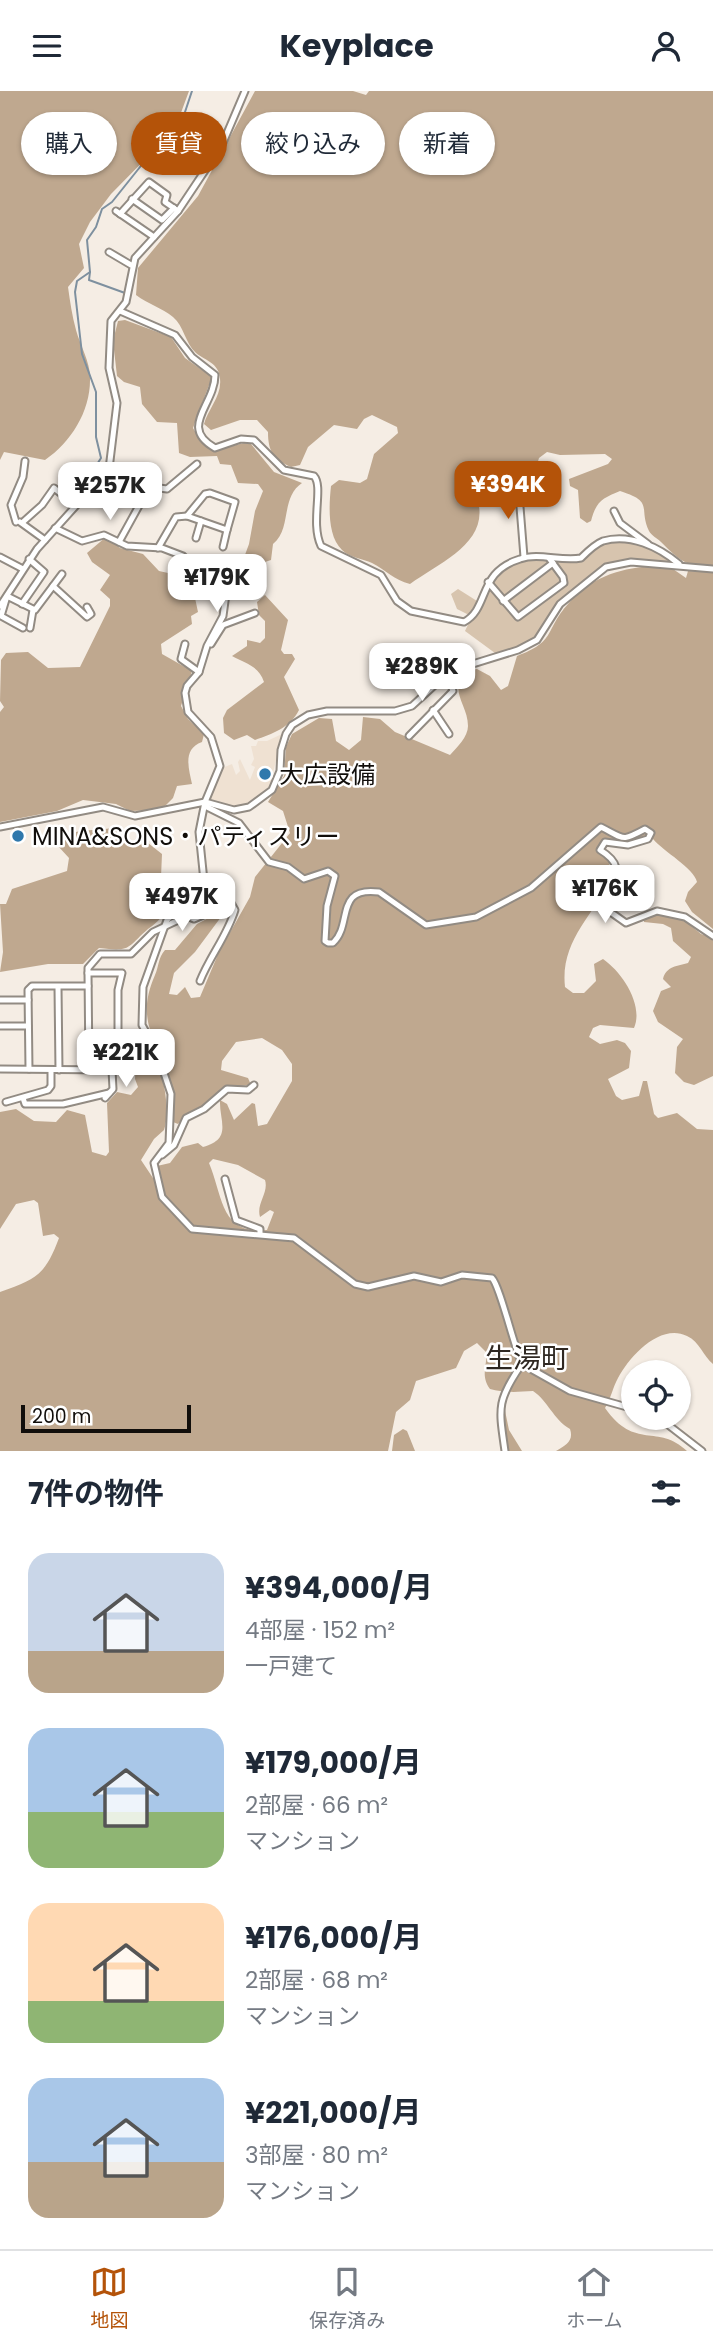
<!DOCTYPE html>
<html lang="ja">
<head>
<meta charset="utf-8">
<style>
	body { margin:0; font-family:Poppins,"Noto Sans JP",sans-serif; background:#f6f6f7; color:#1f2937; height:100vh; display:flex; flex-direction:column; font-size:26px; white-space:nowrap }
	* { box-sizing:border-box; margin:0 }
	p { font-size:23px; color:#747a83 }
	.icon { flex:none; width:38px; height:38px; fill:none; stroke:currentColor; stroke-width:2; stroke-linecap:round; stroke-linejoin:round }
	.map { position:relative; height:1360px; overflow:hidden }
	.panel { display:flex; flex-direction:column; background:#fff; flex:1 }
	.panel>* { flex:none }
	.banner { position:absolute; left:21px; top:21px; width:672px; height:63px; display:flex; gap:14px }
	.controls { position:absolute; left:621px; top:1269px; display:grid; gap:14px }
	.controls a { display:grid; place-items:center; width:70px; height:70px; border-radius:50%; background:#fff; box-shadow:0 2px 5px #0004; font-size:35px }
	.scale { position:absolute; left:21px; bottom:18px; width:170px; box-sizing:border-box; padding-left:7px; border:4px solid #110e0b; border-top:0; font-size:19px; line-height:24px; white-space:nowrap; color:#110e0b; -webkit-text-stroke:5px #fff; paint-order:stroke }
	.price { position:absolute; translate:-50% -60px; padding:0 16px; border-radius:14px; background:#fff; color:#222; font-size:23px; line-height:46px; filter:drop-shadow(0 2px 4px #0008) }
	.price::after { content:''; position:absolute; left:50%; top:42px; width:21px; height:16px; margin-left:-10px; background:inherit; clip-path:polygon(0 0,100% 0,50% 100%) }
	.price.active { background:#b45309; color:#fff }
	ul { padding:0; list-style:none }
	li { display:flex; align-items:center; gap:21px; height:175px; padding:0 28px }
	li span { display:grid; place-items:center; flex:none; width:196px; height:140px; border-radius:21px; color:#555 }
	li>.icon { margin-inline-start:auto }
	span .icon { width:84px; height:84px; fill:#fffc; stroke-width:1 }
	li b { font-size:30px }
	h2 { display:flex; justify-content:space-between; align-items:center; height:84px; padding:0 28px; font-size:30px }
	.chip { padding:0 24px; border-radius:32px; background:#fff; box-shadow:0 2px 5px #0004; font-size:24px; line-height:63px }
	.chip.active { background:#b45309; color:#fff }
	header { display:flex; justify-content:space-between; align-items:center; height:91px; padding:0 28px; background:#fff; font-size:32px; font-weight:700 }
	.tabs { display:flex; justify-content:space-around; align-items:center; height:98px; border-top:2px solid #e0e1e3; background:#fff; font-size:19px; color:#747a83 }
	.tabs a { display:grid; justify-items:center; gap:4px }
	.tabs .active { color:#b45309 }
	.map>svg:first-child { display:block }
</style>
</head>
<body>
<header><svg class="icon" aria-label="menu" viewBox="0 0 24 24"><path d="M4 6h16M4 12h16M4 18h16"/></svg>Keyplace<svg class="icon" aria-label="person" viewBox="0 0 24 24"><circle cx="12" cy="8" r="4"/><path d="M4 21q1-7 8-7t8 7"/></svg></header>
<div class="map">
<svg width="713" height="1360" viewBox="0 0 713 1360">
	<rect width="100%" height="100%" fill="#f5ede4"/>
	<path fill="#efe1d2" d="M282 643 270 695 257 711 234 719 208 710 222 677 232 673 236 684 240 680 238 671 240 668 250 689 255 676 251 674 254 668 251 655H256L258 650H267Z"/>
	<g fill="#d7c4ae">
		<path d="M614 450 650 455 678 473H616L594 483 551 527 542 544 528 556 499 565 465 540C500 468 501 467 581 468L598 452Z"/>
		<path d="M458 498 477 510 469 524 457 518 451 503Z"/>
	</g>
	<g fill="#bfa88f" fill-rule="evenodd">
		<path d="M0 0H189L175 38 111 103 90 131 79 153 84 177 68 196C70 210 72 225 76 239 80 254 90 271 90 286 91 320 71 351 45 369L4 361 0 369Z"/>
		<path d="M255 0H353L366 4 369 0H713V477C685 474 681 471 661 451 658 448 651 444 649 440 638 417 655 411 620 400 603 407 596 410 591 430L587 432 580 427 578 399 570 395 569 388 608 373 612 368 605 363 560 364 547 361 539 367 533 387 509 389 487 382 477 391 474 399C497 449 443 469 410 493 394 489 386 479 372 472 363 468 349 466 342 459 327 445 329 414 331 395L339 389 360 392 367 388 374 363 398 342 397 336 372 324 364 328 357 338 334 334 308 356 300 374 291 376C273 368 268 360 268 341L257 329H240L211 339 204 333C208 318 222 305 220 288 219 272 206 270 196 262 185 252 184 235 173 226 162 217 148 213 136 204L138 177 198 105Z"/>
		<path d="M125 229 171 246 185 267 212 286 193 337 201 351 216 359 244 352 251 353 274 381 302 392C280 407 292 438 273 453L271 469 265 471 259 489 250 490 235 501 232 499 249 453 255 420 263 400 258 393 238 392 231 374 220 373 217 365 190 366 179 362 177 332 157 331 142 313 140 296 124 291 117 285 113 250 118 230Z"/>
		<path d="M106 446 120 457 143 463 159 480 168 482 176 476C189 478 194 485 201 496L195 507 198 521 191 525 192 533 161 553 162 563 192 580 181 615 188 628 204 643 202 651C182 658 189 678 192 693L177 695 173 707 161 719 130 720 116 713 83 709 57 720 0 731V621L4 616 0 610 1 569 6 562 28 561 48 577 80 576 110 515V508L100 499 110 484 92 471 87 462Z"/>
		<path d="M650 475 673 478 686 487 688 480 713 481V838L692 821 685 810 688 801 697 791C694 777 664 761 653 748H603L597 760 609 771 612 788C592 825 560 851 565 896L573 902H584L596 890 594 873 603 868C622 881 644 914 634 937L600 934 593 937 589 946 600 953 617 949 625 952 631 960 629 977 608 988 616 1005 622 1009 639 1005 643 990H647L654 1023 658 1027 677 1022 697 1038 713 1039V1273C703 1265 700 1251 687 1245 660 1232 630 1265 618 1287 613 1296 611 1307 605 1317 635 1360 658 1332 687 1360H556C566 1354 574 1350 570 1338 553 1328 548 1310 533 1300 517 1301 505 1302 490 1298 481 1286 486 1276 487 1262L477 1252 464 1260 456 1277 416 1290 410 1309 396 1321 388 1360H0V1201C37 1188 45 1184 59 1147L54 1143 43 1145 38 1112 34 1109 16 1113 0 1138V1021L16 1018 34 1030 56 1031 67 1019 85 1024 92 1061 106 1065 109 1061 107 1012 117 1001 131 1004 138 996 135 988 138 940C158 953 173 1014 164 1039L154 1048 141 1069 153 1087 162 1088 157 1075 170 1072 182 1056 198 1052 203 1056C233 1048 219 1030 220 1009L227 1013 234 1029 252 1012 255 1013 258 1035 267 1033 292 990V973L282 959 262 947 236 951 222 970 221 979 248 987 251 994 222 997 204 1014 188 1022 178 1033 173 1031C173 1017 175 1002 170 988 156 946 135 930 155 884 159 875 158 867 165 859H175L197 833 218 822 221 826 195 861 174 882 169 903 177 904 185 896 191 907 200 906 219 861 250 806 255 786 290 742 283 720 268 711 284 685 286 656 292 643 319 627 332 628 336 650 349 659 361 649 363 626 380 628 395 641 450 664C457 656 468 646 468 635 468 614 449 601 464 580L477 578 490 585 501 599 508 595 517 565C557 550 544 540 568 513 590 487 617 478 650 475ZM213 1068 238 1074 265 1089C269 1102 256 1112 260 1126L270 1119 274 1121 267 1139C220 1144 223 1105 209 1072Z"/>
		<path d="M265 504 288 529 281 559 284 563H292L295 568 284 586 299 619C290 637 272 643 255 649L247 644 234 649 224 642 223 627 227 619 264 591C259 575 245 572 232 565L247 555V549L260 552 265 547V530L259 524 257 511Z"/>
		<path d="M116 737 121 749 134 755 148 752 162 763 161 786 150 789 151 795 163 798 169 812C163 826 159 830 148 838 126 857 132 861 99 857L83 873H48L0 881 3 861 0 813H6L12 798 67 780 69 767 58 755 57 746 80 740Z"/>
		<path d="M657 823 684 829 701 843 713 847V985L694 994 684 991 675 982 677 956 683 948 658 931 653 920 661 900 671 896 663 888C666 875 678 875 688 872L691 866 673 850 671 837 663 833 644 831V828Z"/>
		<path d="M503 1310 509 1339 522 1360H507L502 1335Z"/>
		<path d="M403 1338 407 1340 415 1360H392L394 1344Z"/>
	</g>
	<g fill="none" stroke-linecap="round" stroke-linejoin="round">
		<g stroke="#7e909f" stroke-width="2">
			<path d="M90 181 89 189 125 202"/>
			<path d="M75 408 101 367 96 346V301L82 263 75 201 77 190 90 181 87 149 96 136 102 118 112 111 156 56 180 36 192 0"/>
		</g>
		<defs>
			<g id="street">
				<path d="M132 108 162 129 174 117"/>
				<path d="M116 120 154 146"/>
				<path d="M120 123 149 91 167 104 165 111 178 120"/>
				<path d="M109 161 131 174"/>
				<path d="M120 220 175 244 192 266 215 284C215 314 178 336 215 357L241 348 254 349 284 379 314 385C324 396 310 431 321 455L381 484 397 510 411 520 464 531C490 517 477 481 520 468 539 461 561 471 581 467 587 461 595 453 603 450 630 442 659 456 679 473"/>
				<path d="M518 391 524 466"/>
				<path d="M98 395 116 384 144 395 167 398 197 373"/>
				<path d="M210 402 235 411 227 439 187 425 205 403Z"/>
				<path d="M614 420 620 432 648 453"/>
				<path d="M16 431 11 414 23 386 25 370"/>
				<path d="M20 431 45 449"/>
				<path d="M23 431 42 414 54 397 75 414"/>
				<path d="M55 437 82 450 104 444 127 455 162 457 183 465 193 474 203 491 226 503 223 525 207 555 199 581 187 595 185 602 188 621 211 646 220 675 205 711 199 741 204 790 201 797 167 829 143 896 142 934 157 961 171 1003 169 1052 154 1072 162 1106 192 1138 294 1147 355 1193 368 1196 414 1185 441 1191 462 1184 492 1187C500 1195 514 1256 522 1273L570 1300 634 1318"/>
				<path d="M196 447 201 430"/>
				<path d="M119 451 146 402"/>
				<path d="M223 456 227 439"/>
				<path d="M158 457 176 426 187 425"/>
				<path d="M0 466 23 478"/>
				<path d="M488 491 518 526 564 492 563 486 549 467"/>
				<path d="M53 495 87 526 91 523 87 516"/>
				<path d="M226 502 232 485"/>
				<path d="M503 510 553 472"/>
				<path d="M22 513 44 481 29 468"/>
				<path d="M0 515 37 458 109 378 117 312 109 277 111 230 126 211 135 167 178 120 222 54 245 0"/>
				<path d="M23 537 1 525 7 505 35 519 62 483"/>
				<path d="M30 537 33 519"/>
				<path d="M185 553 181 568 199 581"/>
				<path d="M211 553 223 534 255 522"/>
				<path d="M433 619 449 643"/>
				<path d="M409 645 453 600 447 582"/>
				<path d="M205 711 207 716 239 732 269 771 288 776 304 788 328 780 335 785 327 815 325 850 328 852H333C353 834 334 795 379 801L426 834 476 826 531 797 601 736C625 748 621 751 645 738L651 742 648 748 628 754 605 751 600 759C633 779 605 792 609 820L626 832 657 820 685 826 713 845"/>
				<path d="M0 736 103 716 135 725 205 711 234 719 249 716 272 699 280 680 281 659 286 643 292 634 308 624 327 620H395L412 615 450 580 518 559 537 549 560 513 606 476 631 471 713 478"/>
				<path d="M88 882V877L100 863H131L153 841 187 825 194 828 231 812 235 819C227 845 210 865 200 890"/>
				<path d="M58 896 59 979"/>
				<path d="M0 909H28"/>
				<path d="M0 935H28"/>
				<path d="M0 978 112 979H115L118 975V899L122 882H88L89 979"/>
				<path d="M29 978 28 899 32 895H88"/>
				<path d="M23 1007 25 1013H63L109 1002"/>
				<path d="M105 1007 113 998 112 979"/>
				<path d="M6 1011 48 999 51 995V979"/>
				<path d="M162 1064 174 1054 186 1027 204 1018 227 998 248 999 254 994"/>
				<path d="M225 1088 236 1129 260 1138V1143"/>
				<path d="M658 1326 702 1360"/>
				<path d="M505 1360C499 1318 496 1310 522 1273"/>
			</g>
		</defs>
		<use href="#street" stroke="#928b83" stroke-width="9"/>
		<use href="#street" stroke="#fff" stroke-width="5"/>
	</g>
	<g fill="#2f78ac" stroke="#fff" stroke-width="2.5">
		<circle cx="265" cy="683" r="7"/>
		<circle cx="18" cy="745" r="7"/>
	</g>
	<g text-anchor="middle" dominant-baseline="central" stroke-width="5" stroke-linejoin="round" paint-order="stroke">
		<g font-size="24" fill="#110e0b" stroke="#fff" text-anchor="start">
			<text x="279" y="683">大広設備</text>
			<text x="32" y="745">MINA&amp;SONS・パティスリー</text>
		</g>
		<g font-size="28" fill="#2f2822" stroke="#fff">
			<text x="527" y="1267">生湯町</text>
		</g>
	</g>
</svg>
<div class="controls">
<a><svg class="icon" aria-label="locate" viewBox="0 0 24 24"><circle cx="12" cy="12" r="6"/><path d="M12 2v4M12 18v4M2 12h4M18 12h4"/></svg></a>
</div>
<div class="scale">200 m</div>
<b class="price active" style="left:508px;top:430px">¥394K</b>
<b class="price" style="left:110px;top:431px">¥257K</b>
<b class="price" style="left:217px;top:523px">¥179K</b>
<b class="price" style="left:422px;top:612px">¥289K</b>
<b class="price" style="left:605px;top:834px">¥176K</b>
<b class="price" style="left:182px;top:842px">¥497K</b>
<b class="price" style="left:126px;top:998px">¥221K</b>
<div class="banner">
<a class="chip">購入</a>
<a class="chip active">賃貸</a>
<a class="chip">絞り込み</a>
<a class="chip">新着</a>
</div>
</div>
<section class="panel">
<h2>7件の物件<svg class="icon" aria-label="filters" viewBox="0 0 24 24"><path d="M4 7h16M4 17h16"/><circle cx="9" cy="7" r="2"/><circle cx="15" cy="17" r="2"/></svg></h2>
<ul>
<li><span style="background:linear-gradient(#c9d6e8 70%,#b9a48a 0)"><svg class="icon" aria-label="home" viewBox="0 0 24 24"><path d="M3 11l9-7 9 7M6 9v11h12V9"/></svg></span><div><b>¥394,000/月</b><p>4部屋 · 152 m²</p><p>一戸建て</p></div></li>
<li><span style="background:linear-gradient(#a9c7e8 60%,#8fb573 0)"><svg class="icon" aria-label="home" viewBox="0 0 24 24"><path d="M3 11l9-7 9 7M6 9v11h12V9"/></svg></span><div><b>¥179,000/月</b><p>2部屋 · 66 m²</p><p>マンション</p></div></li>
<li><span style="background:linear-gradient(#ffd9b3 70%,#8fb573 0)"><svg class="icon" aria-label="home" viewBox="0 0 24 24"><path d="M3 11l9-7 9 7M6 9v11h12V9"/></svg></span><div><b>¥176,000/月</b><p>2部屋 · 68 m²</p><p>マンション</p></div></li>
<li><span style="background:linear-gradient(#a9c7e8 60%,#b9a48a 0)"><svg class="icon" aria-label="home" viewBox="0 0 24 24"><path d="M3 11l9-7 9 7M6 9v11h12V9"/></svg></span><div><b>¥221,000/月</b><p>3部屋 · 80 m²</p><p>マンション</p></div></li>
</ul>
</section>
<nav class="tabs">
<a class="active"><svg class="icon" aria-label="map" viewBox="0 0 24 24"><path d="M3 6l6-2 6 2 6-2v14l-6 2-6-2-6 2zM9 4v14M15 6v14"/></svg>地図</a>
<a><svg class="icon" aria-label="saved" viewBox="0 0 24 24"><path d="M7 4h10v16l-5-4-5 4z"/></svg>保存済み</a>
<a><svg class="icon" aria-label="home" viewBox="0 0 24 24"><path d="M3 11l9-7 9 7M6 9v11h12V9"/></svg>ホーム</a>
</nav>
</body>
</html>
